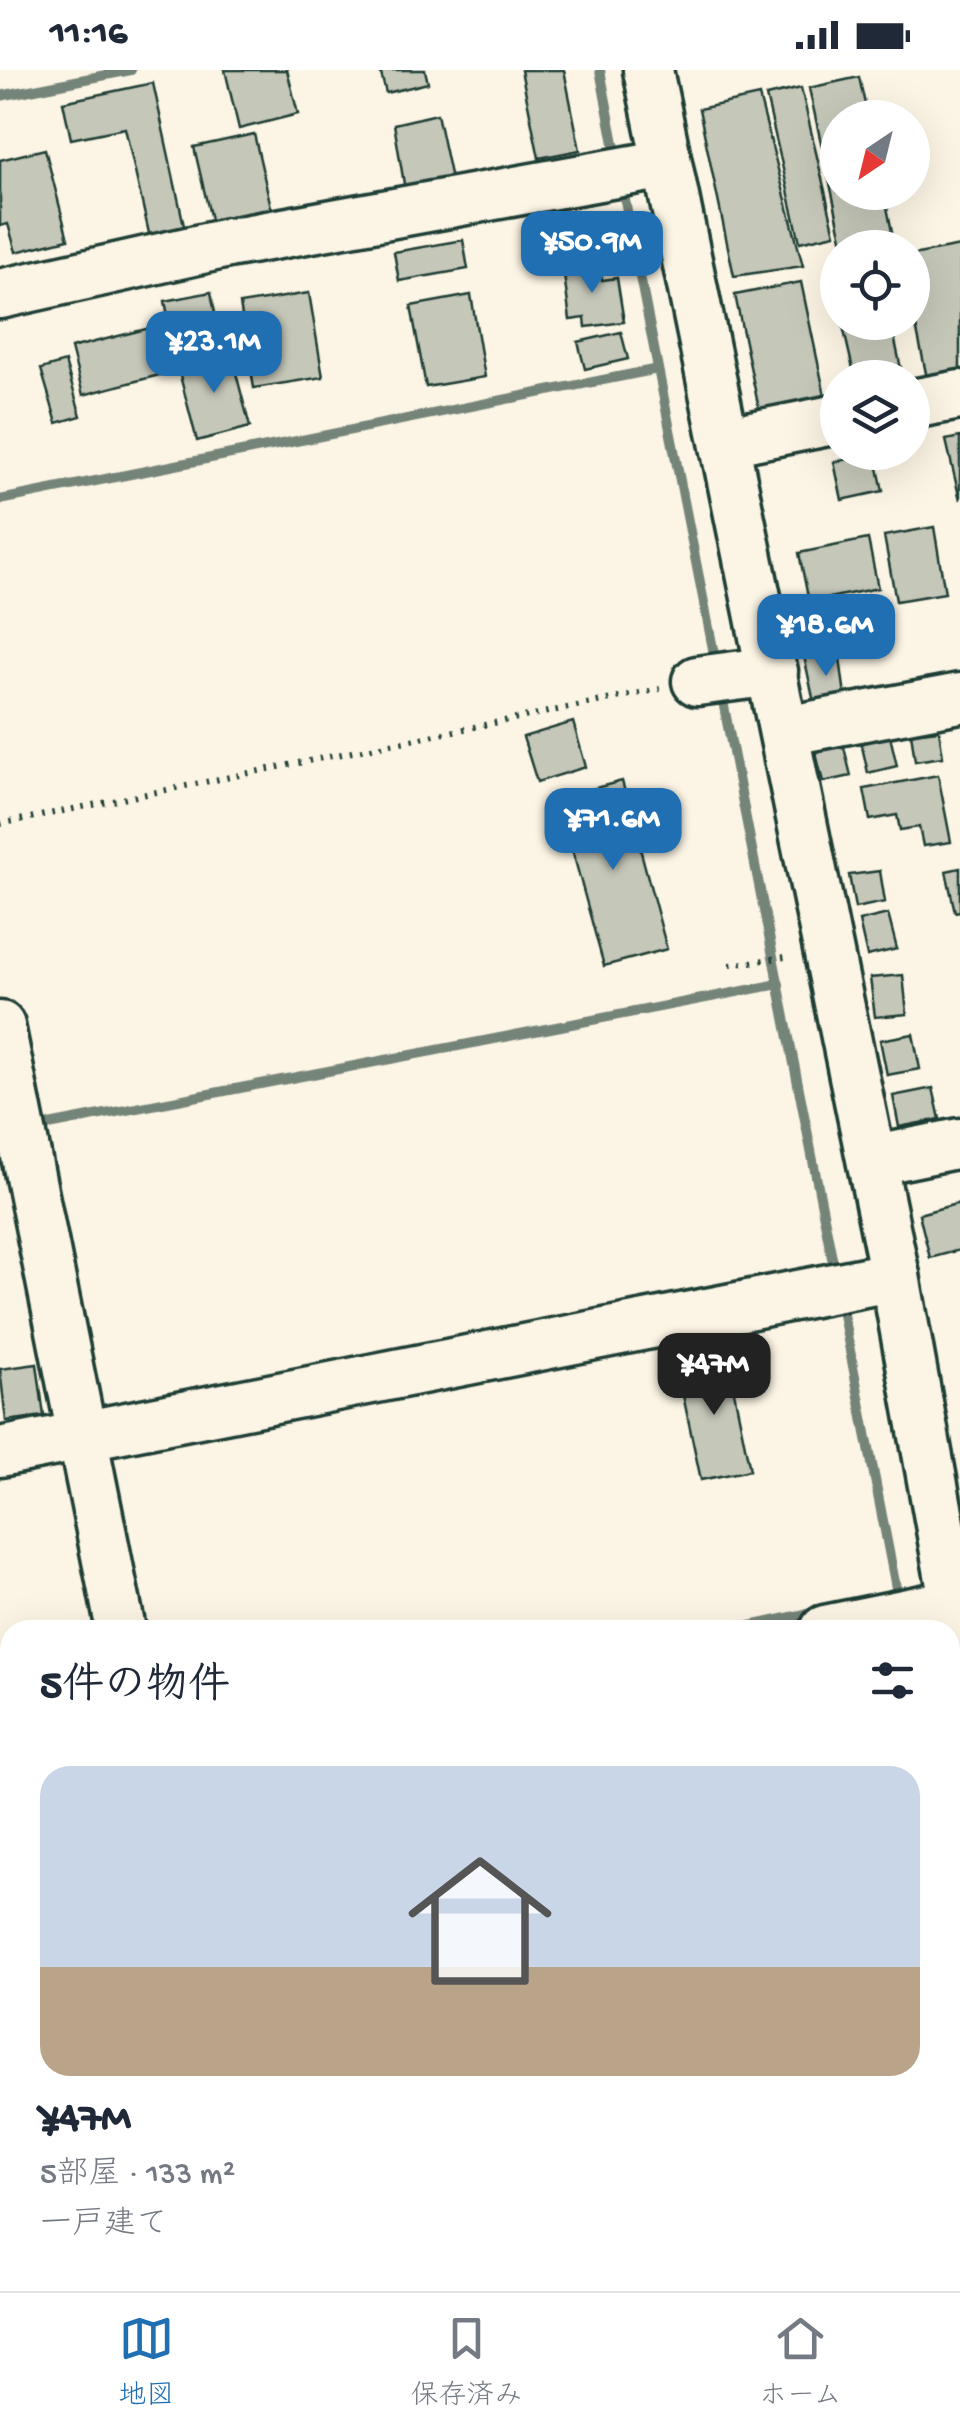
<!DOCTYPE html>
<html lang="ja">
<head>
<meta charset="utf-8">
<style>
	body { margin:0; font-family:"Gochi Hand","Klee One",sans-serif; background:#f2f2f3; color:#1f2937; height:100vh; display:flex; flex-direction:column; font-size:38px; white-space:nowrap }
	* { box-sizing:border-box; margin:0 }
	p { font-size:32px; color:#747a83 }
	.icon { flex:none; width:55px; height:55px; fill:none; stroke:currentColor; stroke-width:2; stroke-linecap:round; stroke-linejoin:round }
	.map { position:relative; flex:1; overflow:hidden }
	.panel { position:absolute; left:0px; top:1550px; width:960px; height:672px; display:flex; flex-direction:column; background:#fff; border-radius:30px 30px 0 0; box-shadow:0 10px 40px #0002 }
	.panel>* { flex:none }
	.needle { width:65px; rotate:215deg }
	.buttons { position:absolute; left:820px; top:30px; display:grid; gap:20px }
	.buttons a { display:grid; place-items:center; width:110px; height:110px; border-radius:50%; background:#fff; box-shadow:0 10px 40px #0002; font-size:50px }
	.price { position:absolute; translate:-50% -85px; padding:0 22px; border-radius:20px; background:#1f6fb2; color:#fff; font-size:32px; line-height:65px; filter:drop-shadow(0 2px 5px #0008) }
	.price::after { content:''; position:absolute; left:50%; top:60px; width:30px; height:22px; margin-left:-15px; background:inherit; clip-path:polygon(0 0,100% 0,50% 100%) }
	.price.active { background:#222; color:#fff }
	ul { padding:0; list-style:none }
	li { display:grid; align-content:center; gap:20px; height:530px; padding:0 40px }
	li span { display:grid; place-items:center; height:310px; border-radius:30px; color:#555 }
	li>.icon { margin-inline-start:auto }
	span .icon { width:180px; height:180px; fill:#fffc; stroke-width:1 }
	li b { font-size:42px }
	h2 { display:flex; justify-content:space-between; align-items:center; height:120px; padding:0 40px; font-size:42px }
	.status { display:flex; justify-content:space-between; align-items:center; height:70px; padding:0 50px; background:#fff; direction:ltr }
	.status svg { height:28px; fill:currentColor }
	.menu { display:flex; justify-content:space-around; align-items:center; height:140px; border-top:2px solid #e0e1e3; background:#fff; font-size:28px; color:#747a83 }
	.menu a { display:grid; justify-items:center; gap:5px }
	.menu .active { color:#1f6fb2 }
	.map>svg:first-child { display:block }
</style>
</head>
<body>
<div class="status"><b>11:16</b><svg viewBox="0 0 49 12"><path d="M0 12V9h3v3zM5 12V6h3v6zM10 12V3h3v9zM15 12V0h3v12zM26 1h20v11H26zM47 4h2v5h-2z"/></svg></div>
<div class="map">
<svg width="960" height="2221" viewBox="0 0 960 2221">
	<rect width="100%" height="100%" fill="#fcf5e5"/>
	<filter id="ink" filterUnits="userSpaceOnUse"><feTurbulence type="fractalNoise" baseFrequency=".01" numOctaves="2"/><feDisplacementMap in="SourceGraphic" scale="20" xChannelSelector="R" yChannelSelector="G"/><feConvolveMatrix kernelMatrix="1 2 1 2 8 2 1 2 1" color-interpolation-filters="sRGB"/></filter>
	<g filter="url(#ink)">
		<g fill="none" stroke-linecap="round" stroke-linejoin="round">
			<g stroke="#758479" stroke-width="10">
				<path d="M600 0 617 89"/>
				<path d="M0 26 131 0"/>
				<path d="M622 115 716 594"/>
				<path d="M0 430 658 299"/>
				<path d="M721 621 835 1203"/>
				<path d="M33 1058 779 914"/>
				<path d="M840 1229 898 1528 895 1529"/>
				<path d="M732 1560 819 1541"/>
			</g>
		</g>
		<g fill="#c5c7b9" stroke="#1f3d34" stroke-width="2.5">
			<path d="M225 0H287L298 44 239 59Z"/>
			<path d="M380 0H425L428 13 386 23Z"/>
			<path d="M521 0H564L580 80 539 88Z"/>
			<path d="M859 7 868 48H838V122H884L892 162 843 173 809 18Z"/>
			<path d="M153 13 186 165 151 172 125 58 71 69 63 32Z"/>
			<path d="M801 18 835 164 800 172 766 26Z"/>
			<path d="M759 26 803 196 734 206 699 39Z"/>
			<path d="M437 44 451 109 405 120 394 54Z"/>
			<path d="M254 64 272 141 212 154 194 77Z"/>
			<path d="M45 79 68 169 16 182 8 154 0 156V90Z"/>
			<path d="M580 147 585 183 532 190 527 155Z"/>
			<path d="M463 170 468 199 399 211 394 182Z"/>
			<path d="M960 176V301L927 308 912 237V185Z"/>
			<path d="M599 192 602 210 617 208 624 252 586 257 585 248 570 250 563 197Z"/>
			<path d="M801 212 825 326 759 339 735 225Z"/>
			<path d="M211 222 221 275 176 284 165 231Z"/>
			<path d="M309 223 323 307 254 318 240 234Z"/>
			<path d="M471 225 485 307 426 317 411 236Z"/>
			<path d="M842 252H891L903 308H855Z"/>
			<path d="M150 258 163 304 83 325 71 278Z"/>
			<path d="M621 262 628 289 585 299 578 272Z"/>
			<path d="M230 280 250 357 197 371 177 294Z"/>
			<path d="M65 292 81 346 57 353 41 299Z"/>
			<path d="M960 367V430L946 370Z"/>
			<path d="M875 384 883 421 842 430 834 392Z"/>
			<path d="M934 457 945 523 896 531 884 466Z"/>
			<path d="M868 469 878 518 809 532 799 483Z"/>
			<path d="M885 538 889 563 867 567 863 542Z"/>
			<path d="M839 581 846 633 815 637 804 586Z"/>
			<path d="M573 652 586 697 537 712 523 667Z"/>
			<path d="M939 660 943 687 915 691 911 663Z"/>
			<path d="M890 666 897 696 868 703 861 672Z"/>
			<path d="M843 673 851 706 823 712 815 679Z"/>
			<path d="M938 705 951 772 923 776 919 757 900 760 897 745 870 750 864 719Z"/>
			<path d="M622 711 667 879 604 896 558 728Z"/>
			<path d="M960 798V841L955 842 946 801Z"/>
			<path d="M880 801 885 832 855 838 849 805Z"/>
			<path d="M888 844 897 879 867 886 859 851Z"/>
			<path d="M903 905 907 944 875 947 870 908Z"/>
			<path d="M913 964 920 999 887 1005 880 970Z"/>
			<path d="M933 1018 940 1049 899 1057 893 1026Z"/>
			<path d="M960 1133V1180L930 1188 919 1144Z"/>
			<path d="M727 1287 750 1400 701 1410 677 1297Z"/>
			<path d="M37 1294 44 1346 6 1351 0 1299Z"/>
			<path d="M379 2212H432L387 2221H381Z"/>
		</g>
		<g fill="none" stroke-linecap="round" stroke-linejoin="round">
			<defs>
				<g id="minor">
					<path d="M648 0 895 1206 960 1564"/>
					<path d="M0 224 228 173 666 94"/>
					<path d="M912 334 960 325"/>
					<path d="M727 371 838 349"/>
					<path d="M697 611 773 601"/>
					<path d="M785 661 960 628"/>
					<path d="M0 956 121 1560"/>
					<path d="M872 1091 960 1073"/>
					<path d="M0 1382 895 1206"/>
					<path d="M825 1560 953 1534"/>
					<path d="M0 1716 10 1714"/>
					<path d="M950 1845 960 1843"/>
					<path d="M0 2032 10 2030"/>
					<path d="M506 2212 507 2221"/>
				</g>
			</defs>
			<use href="#minor" stroke="#1f3d34" stroke-width="55"/>
			<g stroke="#1f3d34" stroke-width="6" stroke-dasharray="2.5 8" stroke-linecap="butt">
				<path d="M0 754 660 619"/>
				<path d="M730 895 792 886"/>
			</g>
			<use href="#minor" stroke="#fcf5e5" stroke-width="48"/>
		</g>
	</g>
</svg>
<div class="buttons">
<a><svg class="needle" viewBox="-14 -14 28 28"><path d="M0-13l5 13h-10z" fill="#e53935"/><path d="M0 13l5-13h-10z" fill="#747a83"/></svg></a>
<a><svg class="icon" aria-label="locate" viewBox="0 0 24 24"><circle cx="12" cy="12" r="6"/><path d="M12 2v4M12 18v4M2 12h4M18 12h4"/></svg></a>
<a><svg class="icon" aria-label="layers" viewBox="0 0 24 24"><path d="M12 4l9 5-9 5-9-5zM3 14l9 5 9-5"/></svg></a>
</div>
<b class="price" style="left:592px;top:226px">¥50.9M</b>
<b class="price" style="left:214px;top:326px">¥23.1M</b>
<b class="price" style="left:826px;top:609px">¥18.6M</b>
<b class="price" style="left:613px;top:803px">¥71.6M</b>
<b class="price active" style="left:714px;top:1348px">¥47M</b>
<section class="panel">
<h2>5件の物件<svg class="icon" aria-label="filters" viewBox="0 0 24 24"><path d="M4 7h16M4 17h16"/><circle cx="9" cy="7" r="2"/><circle cx="15" cy="17" r="2"/></svg></h2>
<ul>
<li><span style="background:linear-gradient(#c9d6e8 65%,#b9a48a 0)"><svg class="icon" aria-label="home" viewBox="0 0 24 24"><path d="M3 11l9-7 9 7M6 9v11h12V9"/></svg></span><div><b>¥47M</b><p>5部屋 · 133 m²</p><p>一戸建て</p></div></li>
</ul>
</section>
</div>
<nav class="menu">
<a class="active"><svg class="icon" aria-label="map" viewBox="0 0 24 24"><path d="M3 6l6-2 6 2 6-2v14l-6 2-6-2-6 2zM9 4v14M15 6v14"/></svg>地図</a>
<a><svg class="icon" aria-label="saved" viewBox="0 0 24 24"><path d="M7 4h10v16l-5-4-5 4z"/></svg>保存済み</a>
<a><svg class="icon" aria-label="home" viewBox="0 0 24 24"><path d="M3 11l9-7 9 7M6 9v11h12V9"/></svg>ホーム</a>
</nav>
</body>
</html>
